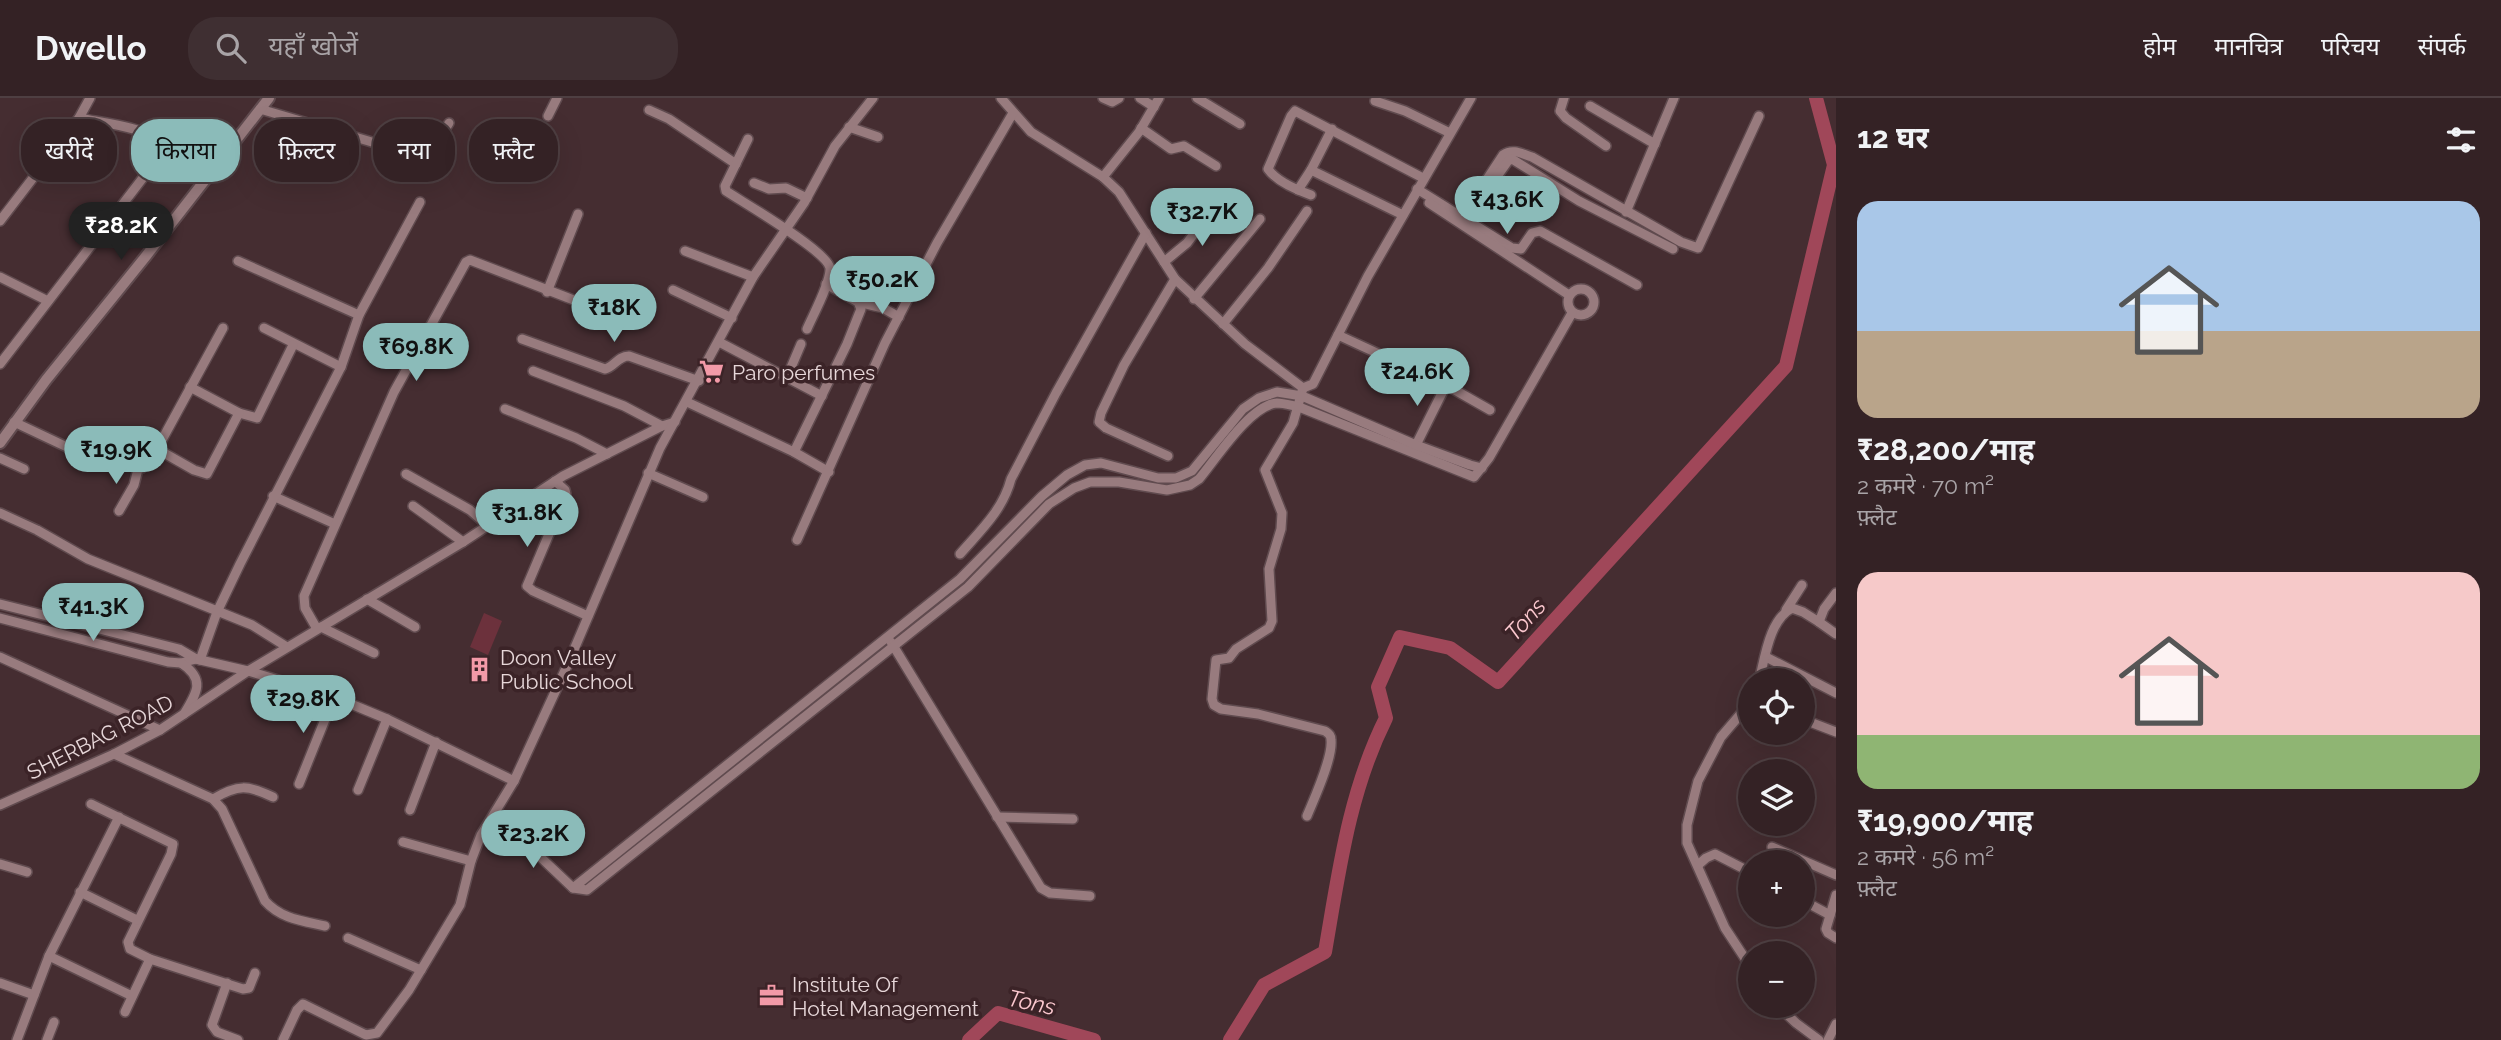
<!DOCTYPE html>
<html lang="hi">
<head>
<meta charset="utf-8">
<style>
	body { margin:0; font-family:Raleway,"Noto Sans Devanagari",sans-serif; background:#3f2f32; color:#f1f3f6; height:100vh; display:flex; flex-direction:column; font-size:26px; white-space:nowrap }
	* { box-sizing:border-box; margin:0 }
	p { font-size:23px; color:#a9a4a7 }
	.icon { flex:none; width:38px; height:38px; fill:none; stroke:currentColor; stroke-width:2; stroke-linecap:round; stroke-linejoin:round }
	.map { position:relative; flex:1; overflow:hidden }
	.drawer { display:flex; flex-direction:column; background:#342225; width:665px }
	.drawer>* { flex:none }
	.guide { position:absolute; left:21px; top:21px; width:665px; height:63px; display:flex; gap:14px }
	.buttons { position:absolute; left:1738px; top:570px; display:grid; gap:14px }
	.buttons a { display:grid; place-items:center; width:77px; height:77px; border-radius:50%; background:#342225; box-shadow:0 7px 28px #0002,0 0 0 2px #4e3f42; font-size:35px }
	.price { position:absolute; translate:-50% -60px; padding:0 16px; border-radius:24px; background:#8bbbb9; color:#111; font-size:23px; line-height:46px; filter:drop-shadow(0 2px 4px #0008) }
	.price::after { content:''; position:absolute; left:50%; top:42px; width:21px; height:16px; margin-left:-10px; background:inherit; clip-path:polygon(0 0,100% 0,50% 100%) }
	.price.active { background:#222; color:#fff }
	ul { padding:0; list-style:none }
	li { display:grid; align-content:center; gap:14px; height:371px; padding:0 21px }
	li span { display:grid; place-items:center; height:217px; border-radius:21px; color:#555 }
	li>.icon { margin-inline-start:auto }
	span .icon { width:126px; height:126px; fill:#fffc; stroke-width:1 }
	li b { font-size:30px }
	h2 { display:flex; justify-content:space-between; align-items:center; height:84px; padding:0 21px; font-size:30px }
	.tag { padding:0 24px; border-radius:28px; background:#342225; box-shadow:0 7px 28px #0002,0 0 0 2px #4e3f42; font-size:24px; line-height:63px }
	.tag.active { background:#8bbbb9; color:#111 }
	header { display:flex; align-items:center; gap:42px; box-sizing:border-box; height:98px; padding:0 35px; background:#342225; border-bottom:2px solid #4e3f42 }
	header strong { font-size:33px }
	nav { display:flex; gap:38px; margin-inline-start:auto; font-size:24px }
	.search { width:490px; height:63px; background:#3f2f32; display:flex; align-items:center; gap:18px; box-sizing:border-box; padding:0 24px; border-radius:28px; color:#a9a4a7; font-size:26px }
	main { display:flex; flex:1; min-height:0 }
	.map>svg:first-child { display:block }
</style>
</head>
<body>
<header>
<strong>Dwello</strong>
<div class="search"><svg class="icon" aria-label="search" viewBox="0 0 24 24"><circle cx="10" cy="10" r="6"/><path d="M15 15l6 6"/></svg>यहाँ खोजें</div>
<nav><a>होम</a><a>मानचित्र</a><a>परिचय</a><a>संपर्क</a></nav>
</header>
<main>
<div class="map">
<svg width="1836" height="942" viewBox="0 0 1836 942">
	<rect width="100%" height="100%" fill="#452d31"/>
	<path fill="#6c313c" d="M484 515 502 523 488 557 470 549Z"/>
	<g fill="none" stroke-linecap="round" stroke-linejoin="round">
		<g stroke="#a04759" stroke-width="14">
			<path d="M969 942 998 915 1094 942"/>
			<path d="M1230 942 1264 887 1325 854C1339 773 1349 694 1386 620L1378 589 1400 539 1450 550 1498 584 1786 268 1834 67 1816 0"/>
		</g>
		<defs>
			<g id="minor">
				<path d="M1001 0 1031 34 1103 79 1119 94 1175 181 1245 246 1303 290 1293 325 1265 372 1282 415 1281 431 1269 471 1272 523 1269 530 1236 551 1229 560 1216 562 1212 601 1214 607 1221 611 1258 616 1325 633C1329 636 1331 637 1331 642 1333 660 1314 701 1307 718"/>
				<path d="M1103 0 1112 4 1119 0"/>
				<path d="M1140 0 1154 9"/>
				<path d="M1197 0 1240 26"/>
				<path d="M1564 0 1560 13 1566 20 1606 48"/>
				<path d="M1375 3 1405 13 1450 35"/>
				<path d="M1590 8 1655 46"/>
				<path d="M260 11 426 60 429 58 449 25"/>
				<path d="M649 12 669 21 736 66"/>
				<path d="M548 18 557 0"/>
				<path d="M849 29 878 39"/>
				<path d="M1141 30 1171 51 1184 48 1216 68"/>
				<path d="M748 41 725 88 726 93C744 105 827 153 830 170 831 184 813 217 807 231"/>
				<path d="M1311 72 1403 117"/>
				<path d="M1103 79 1139 34 1159 0"/>
				<path d="M754 85 769 91 786 90 807 100"/>
				<path d="M1417 91 1512 150 1521 151 1532 135 1540 133 1637 187"/>
				<path d="M1298 92 1311 72 1332 31"/>
				<path d="M1311 97C1297 92 1277 84 1268 71L1291 18 1295 13 1423 80"/>
				<path d="M1429 105 1569 197"/>
				<path d="M1468 110 1503 57C1513 50 1522 56 1532 59L1681 144 1698 150 1759 18"/>
				<path d="M1626 114 1674 0"/>
				<path d="M1467 121 1508 63 1512 61 1579 103 1673 151"/>
				<path d="M0 123 79 20 90 0"/>
				<path d="M685 153 753 179"/>
				<path d="M238 163 359 217"/>
				<path d="M1164 164 1187 145 1213 111"/>
				<path d="M0 179 48 203"/>
				<circle cx="1581" cy="204" r="13"/>
				<path d="M673 192 732 220"/>
				<path d="M547 194 578 116"/>
				<path d="M1194 201 1260 121"/>
				<path d="M858 204 883 210 899 219"/>
				<path d="M1223 226 1268 170 1307 113"/>
				<path d="M264 230 341 269"/>
				<path d="M1338 237 1446 287 1490 312"/>
				<path d="M522 241 605 271C614 269 618 258 629 258L699 283"/>
				<path d="M719 244 822 298"/>
				<path d="M0 266 162 55 163 47C150 29 101 25 79 20"/>
				<path d="M533 273 624 308 662 328"/>
				<path d="M787 279 801 246"/>
				<path d="M190 289 239 315 257 320 293 247"/>
				<path d="M1303 290 1313 286 1368 178 1471 0"/>
				<path d="M687 304 794 354 829 374"/>
				<path d="M505 311 576 340 607 356"/>
				<path d="M14 324 86 358 142 370 157 351 223 230"/>
				<path d="M1416 347 1446 287"/>
				<path d="M157 351 194 372 207 376 239 315"/>
				<path d="M794 354 847 246 861 211 858 204 826 186"/>
				<path d="M1168 358 1106 330 1099 324 1101 315 1124 267 1175 181"/>
				<path d="M0 360 24 371"/>
				<path d="M648 375 703 399"/>
				<path d="M406 376 470 412 488 428"/>
				<path d="M555 383 565 392 566 396 527 488 533 493 588 518"/>
				<path d="M273 398 335 426"/>
				<path d="M413 408 463 444"/>
				<path d="M119 413 134 387 138 371"/>
				<path d="M0 415 37 432 88 461 252 527 287 549"/>
				<path d="M797 442 885 245 937 145 1013 15"/>
				<path d="M960 456C980 433 1003 412 1011 381L1056 295 1146 135"/>
				<path d="M367 501 415 529"/>
				<path d="M0 506 179 551 196 561 248 573 334 599 387 621 514 683"/>
				<path d="M1786 512 1802 487"/>
				<path d="M0 520 168 564 181 565 196 561"/>
				<path d="M1819 524 1836 536"/>
				<path d="M321 529 374 555"/>
				<path d="M317 531 305 510 304 498 394 294 466 164 470 162 615 218"/>
				<path d="M891 544 1041 790 1050 795 1090 798"/>
				<path d="M0 559 160 632"/>
				<path d="M1766 559 1836 595"/>
				<path d="M200 562 217 514 240 466 341 269 359 217 420 104"/>
				<path d="M181 565C206 581 197 595 184 616"/>
				<path d="M1759 583C1765 560 1769 522 1792 510L1803 514 1819 524 1824 511 1836 495"/>
				<path d="M1750 605 1721 639 1698 683 1687 727V745L1725 830 1750 868"/>
				<path d="M1802 621 1836 634"/>
				<path d="M114 656 213 701 222 711 265 803C281 821 303 823 325 828"/>
				<path d="M299 686 334 599"/>
				<path d="M358 692 387 621"/>
				<path d="M213 701C238 686 248 687 273 699"/>
				<path d="M91 706 173 746 171 756 128 844 130 851 150 861 243 891 249 890 255 875"/>
				<path d="M0 707 114 656 160 632 248 573 463 444 563 378 662 328 675 324"/>
				<path d="M410 712 436 644"/>
				<path d="M495 716 573 790 587 792 968 489 1049 406 1074 390 1090 384H1119L1167 392 1190 387 1199 381C1216 361 1250 307 1277 305 1284 305 1293 308 1299 309L1474 379 1489 360 1572 215"/>
				<path d="M997 719 1073 721"/>
				<path d="M403 744 471 763"/>
				<path d="M1772 749 1836 777"/>
				<path d="M0 766 27 774"/>
				<path d="M1698 767 1706 760 1715 756 1750 774"/>
				<path d="M573 790 960 481 1042 398 1067 377 1085 367 1101 365 1158 380H1176L1192 373 1243 311 1259 300 1277 294 1302 298 1416 347 1470 367 1482 370"/>
				<path d="M80 794 137 822"/>
				<path d="M1836 797 1826 831 1828 835 1836 840"/>
				<path d="M1802 802 1830 817"/>
				<path d="M348 840 421 872"/>
				<path d="M49 858 132 898"/>
				<path d="M0 885 34 897"/>
				<path d="M227 885 212 927 217 934 238 942"/>
				<path d="M1778 908 1796 925 1819 942"/>
				<path d="M125 914 150 861"/>
				<path d="M17 942 49 858 119 719"/>
				<path d="M47 942 54 924"/>
				<path d="M283 942 297 912 303 906 366 937 377 935 409 892 460 807 471 763 481 737 514 683 567 568 660 350 753 179 804 105 835 48 873 0"/>
				<path d="M1828 942 1836 926"/>
			</g>
			<path id="tertiary" d="M0 345 46 282 146 158 269 0"/>
		</defs>
		<use href="#minor" stroke="#604b4f" stroke-width="12"/>
		<use href="#tertiary" stroke="#604b4f" stroke-width="14"/>
		<use href="#minor" stroke="#987b7e" stroke-width="9"/>
		<use href="#tertiary" stroke="#987b7e" stroke-width="10"/>
	</g>
	<defs>
		<symbol id="supermarket-bare" viewBox="-9 -9 18 18"><path d="M-6-5.5h2.5l.6 2H6L4.5 2H-2.5L-4.4-4H-6ZM-1.5 3.2a1.3 1.3 0 1 0 .1 0ZM3 3.2a1.3 1.3 0 1 0 .1 0Z" fill="#f39aa8" stroke="#3b2327" stroke-width="2.5" paint-order="stroke"/></symbol>
		<symbol id="building-bare" viewBox="-9 -9 18 18"><path d="M-4-6H4V6H1V3H-1V6H-4ZM-2.5-4.3h1.7v1.8h-1.7ZM.8-4.3h1.7v1.8H.8ZM-2.5-1h1.7V.8h-1.7ZM.8-1h1.7V.8H.8Z" fill="#f39aa8" stroke="#3b2327" stroke-width="2.5" paint-order="stroke"/></symbol>
		<symbol id="office-bare" viewBox="-9 -9 18 18"><path d="M-6-3h4V-5.5h4V-3h4V5H-6ZM-1-4.5V-3h2v-1.5ZM-6 0V1H6V0Z" fill="#f39aa8" stroke="#3b2327" stroke-width="2.5" paint-order="stroke"/></symbol>
	</defs>
	<g fill-rule="evenodd">
		<use href="#supermarket-bare" x="694" y="256" width="35" height="35"/>
		<use href="#building-bare" x="462" y="554" width="35" height="35"/>
		<use href="#office-bare" x="754" y="880" width="35" height="35"/>
	</g>
	<g text-anchor="middle" dominant-baseline="central" stroke-width="7" stroke-linejoin="round" paint-order="stroke">
		<g font-size="21" fill="#e7d7d9" stroke="#3b2327" text-anchor="start">
			<text x="732" y="274">Paro perfumes</text>
			<text x="500" y="559">Doon Valley<tspan x="500" dy="24">Public School</tspan></text>
			<text x="792" y="886">Institute Of<tspan x="792" dy="24">Hotel Management</tspan></text>
		</g>
		<g font-size="21" fill="#e7d7d9" stroke="#3b2327">
			<text transform="translate(100 639) rotate(-27)">SHERBAG ROAD</text>
		</g>
		<g font-size="23" font-style="italic" fill="#fcc8cf" stroke="#3b2327">
			<text transform="translate(1525 521) rotate(-48)">Tons</text>
			<text transform="translate(1032 904) rotate(12)">Tons</text>
		</g>
	</g>
</svg>
<div class="buttons">
<a><svg class="icon" aria-label="locate" viewBox="0 0 24 24"><circle cx="12" cy="12" r="6"/><path d="M12 2v4M12 18v4M2 12h4M18 12h4"/></svg></a>
<a><svg class="icon" aria-label="layers" viewBox="0 0 24 24"><path d="M12 4l9 5-9 5-9-5zM3 14l9 5 9-5"/></svg></a>
<a>+</a>
<a>−</a>
</div>
<b class="price" style="left:1507px;top:138px">₹43.6K</b>
<b class="price" style="left:1202px;top:150px">₹32.7K</b>
<b class="price active" style="left:121px;top:164px">₹28.2K</b>
<b class="price" style="left:882px;top:218px">₹50.2K</b>
<b class="price" style="left:614px;top:246px">₹18K</b>
<b class="price" style="left:416px;top:285px">₹69.8K</b>
<b class="price" style="left:1417px;top:310px">₹24.6K</b>
<b class="price" style="left:116px;top:388px">₹19.9K</b>
<b class="price" style="left:527px;top:451px">₹31.8K</b>
<b class="price" style="left:93px;top:545px">₹41.3K</b>
<b class="price" style="left:303px;top:637px">₹29.8K</b>
<b class="price" style="left:533px;top:772px">₹23.2K</b>
<div class="guide">
<a class="tag">खरीदें</a>
<a class="tag active">किराया</a>
<a class="tag">फ़िल्टर</a>
<a class="tag">नया</a>
<a class="tag">फ़्लैट</a>
</div>
</div>
<section class="drawer">
<h2>12 घर<svg class="icon" aria-label="filters" viewBox="0 0 24 24"><path d="M4 7h16M4 17h16"/><circle cx="9" cy="7" r="2"/><circle cx="15" cy="17" r="2"/></svg></h2>
<ul>
<li><span style="background:linear-gradient(#a9c7e8 60%,#b9a48a 0)"><svg class="icon" aria-label="home" viewBox="0 0 24 24"><path d="M3 11l9-7 9 7M6 9v11h12V9"/></svg></span><div><b>₹28,200/माह</b><p>2 कमरे · 70 m²</p><p>फ़्लैट</p></div></li>
<li><span style="background:linear-gradient(#f6c9c9 75%,#8fb573 0)"><svg class="icon" aria-label="home" viewBox="0 0 24 24"><path d="M3 11l9-7 9 7M6 9v11h12V9"/></svg></span><div><b>₹19,900/माह</b><p>2 कमरे · 56 m²</p><p>फ़्लैट</p></div></li>
</ul>
</section>
</main>
</body>
</html>
